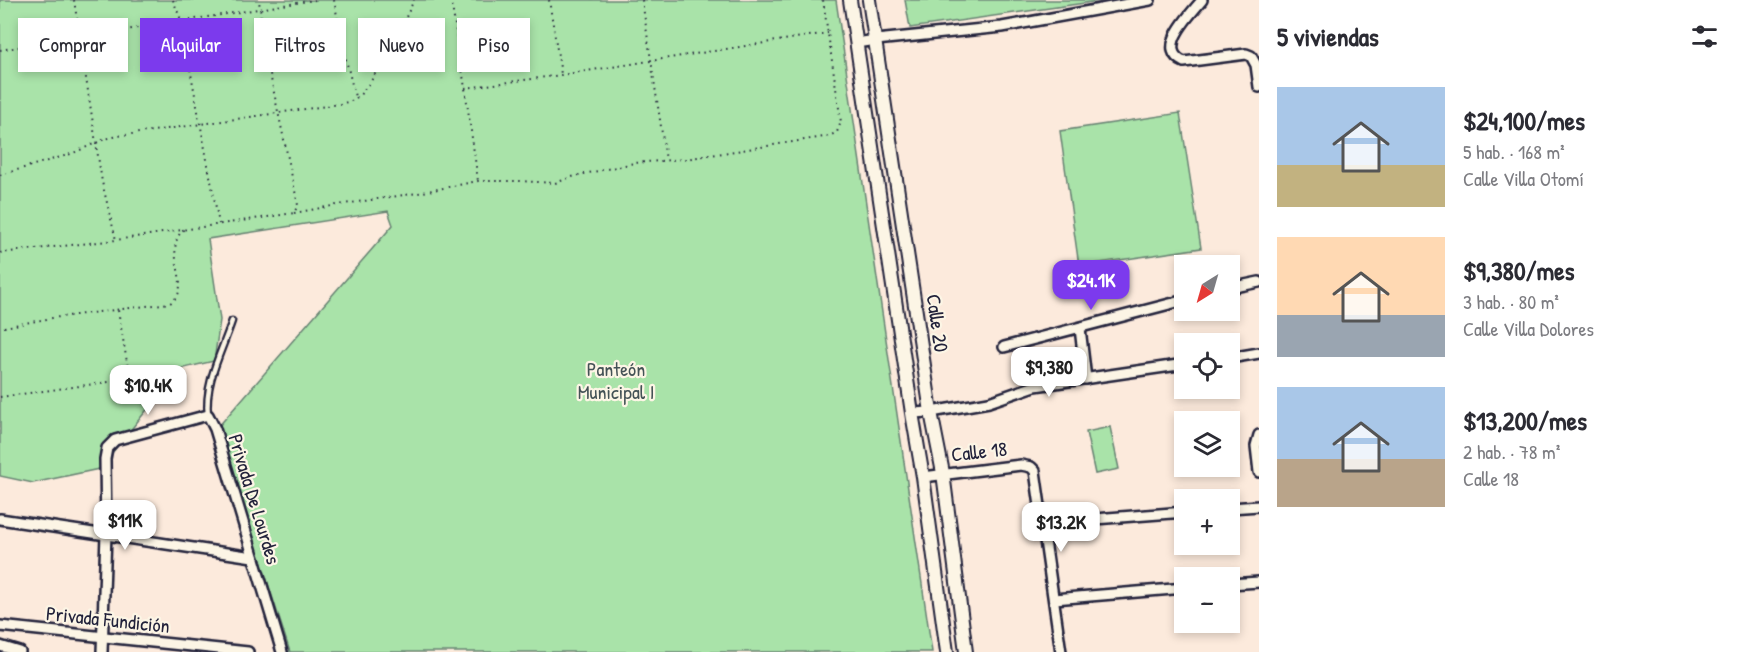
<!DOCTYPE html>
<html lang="es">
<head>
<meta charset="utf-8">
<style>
	body { margin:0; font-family:"Patrick Hand",sans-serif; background:#f2f2f3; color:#2b2b33; height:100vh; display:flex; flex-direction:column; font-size:22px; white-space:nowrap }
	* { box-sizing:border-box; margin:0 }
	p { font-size:20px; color:#7c7c81 }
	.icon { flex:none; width:33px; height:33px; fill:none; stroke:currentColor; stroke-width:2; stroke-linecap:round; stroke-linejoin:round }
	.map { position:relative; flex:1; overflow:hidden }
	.drawer { display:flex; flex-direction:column; background:#fff; width:480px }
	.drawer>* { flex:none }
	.banner { position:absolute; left:18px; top:18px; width:570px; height:54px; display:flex; gap:12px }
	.needle { width:39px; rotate:217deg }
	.tools { position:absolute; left:1174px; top:255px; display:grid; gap:12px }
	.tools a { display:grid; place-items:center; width:66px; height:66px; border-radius:0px; background:#fff; box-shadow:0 3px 9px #0003; font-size:30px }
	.price { position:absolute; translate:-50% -51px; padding:0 14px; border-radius:12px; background:#fff; color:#222; font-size:20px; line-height:39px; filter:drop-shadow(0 2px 3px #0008) }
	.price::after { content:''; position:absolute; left:50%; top:36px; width:18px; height:14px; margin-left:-9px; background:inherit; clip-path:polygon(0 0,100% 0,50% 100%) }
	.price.active { background:#7c3aed; color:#fff }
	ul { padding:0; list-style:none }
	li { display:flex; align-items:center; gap:18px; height:150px; padding:0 18px }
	li span { display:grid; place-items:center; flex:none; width:168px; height:120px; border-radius:0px; color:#555 }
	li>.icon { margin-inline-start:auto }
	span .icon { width:72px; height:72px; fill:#fffc; stroke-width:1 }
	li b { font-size:26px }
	h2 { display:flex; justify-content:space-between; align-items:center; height:72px; padding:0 18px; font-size:26px }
	.pill { padding:0 21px; border-radius:0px; background:#fff; box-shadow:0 3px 9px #0003; font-size:21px; line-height:54px }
	.pill.active { background:#7c3aed; color:#fff }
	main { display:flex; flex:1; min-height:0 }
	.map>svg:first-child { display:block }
</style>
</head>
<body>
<main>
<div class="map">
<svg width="1259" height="652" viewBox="0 0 1259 652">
	<rect width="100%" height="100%" fill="#fceadc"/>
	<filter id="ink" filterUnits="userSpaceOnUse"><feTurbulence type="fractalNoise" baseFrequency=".0167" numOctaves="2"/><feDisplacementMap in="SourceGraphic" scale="12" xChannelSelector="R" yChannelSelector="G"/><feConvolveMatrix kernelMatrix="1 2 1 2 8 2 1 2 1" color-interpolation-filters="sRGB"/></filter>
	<g filter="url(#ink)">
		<g fill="#a9e3a9" stroke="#668272" stroke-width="1.5">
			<path d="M0 0H836L932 652H290L218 427 393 225 388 211 208 239 220 320 214 361 180 369 99 469 33 483 0 476Z"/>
			<path d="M905 0H1106L910 28Z"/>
			<path d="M1180 113 1201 248 1079 266 1060 131Z"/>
			<path d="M1110 427 1119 469 1095 474 1086 432Z"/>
		</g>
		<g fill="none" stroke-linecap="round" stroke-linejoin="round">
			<defs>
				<path id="service" d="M208 415C204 383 222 351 232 321"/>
				<g id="minor">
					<path d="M1202 0C1192 13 1154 49 1184 62L1246 54 1251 56 1256 65 1259 87"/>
					<path d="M856 43 876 40 1002 27 1150 0"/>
					<path d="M1230 288 1259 282"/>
					<path d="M1080 328 1086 379"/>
					<path d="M1004 347 1185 300"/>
					<path d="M1230 358 1259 353"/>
					<path d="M912 413 931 412 989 402 1035 386 1185 364"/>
					<path d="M1259 435 1256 446 1259 472"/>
					<path d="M923 477 1021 465 1031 467 1035 471 1061 652"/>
					<path d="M1230 508 1259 506"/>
					<path d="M0 519 253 557"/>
					<path d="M1043 523 1185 512"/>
					<path d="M1230 584 1259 582"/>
					<path d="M1054 599 1185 588"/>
					<path d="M0 626 248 652"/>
					<path d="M0 646 20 652"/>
					<path d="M102 652 106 534 105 459 107 448 115 440 208 415 215 429 282 652"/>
				</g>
				<g id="secondary">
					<path d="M850 0 912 413 923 477 947 652"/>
					<path d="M869 0 931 412 943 473 966 652"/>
				</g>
			</defs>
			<use href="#service" stroke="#22223b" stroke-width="9"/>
			<use href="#minor" stroke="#22223b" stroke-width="14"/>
			<use href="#secondary" stroke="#22223b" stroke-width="16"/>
			<g stroke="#22223b" stroke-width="2" stroke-dasharray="1.5 4.5" stroke-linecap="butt">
				<path d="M74 0 102 182 116 240"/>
				<path d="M173 0 181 20 219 224"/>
				<path d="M334 0 343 47 355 97"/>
				<path d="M451 0 465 88 478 181"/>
				<path d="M549 0 561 74"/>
				<path d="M642 0 666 160"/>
				<path d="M0 50 315 0"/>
				<path d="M465 88 561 75 828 33"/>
				<path d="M0 175 71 154 105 139 118 136 340 104 351 101 359 96 371 81 398 34 414 0"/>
				<path d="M294 213 337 205 418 193 478 181H519L555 183 575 176 634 163 685 159 830 136 837 132 841 122 823 0"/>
				<path d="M0 253 116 240 294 213 298 205 264 46 259 0"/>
				<path d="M4 327 52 318 170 303C196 287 160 251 184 229"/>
				<path d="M0 397 116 381C122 378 126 374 128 368L118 310"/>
			</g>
			<use href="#service" stroke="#fcf5e5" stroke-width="4.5"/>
			<use href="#minor" stroke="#fcf5e5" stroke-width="9"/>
			<use href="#secondary" stroke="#fcf5e5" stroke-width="12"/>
		</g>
	</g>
	<g text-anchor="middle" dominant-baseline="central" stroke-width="4.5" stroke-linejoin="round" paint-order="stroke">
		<g font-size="20" fill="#22223b" stroke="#fcf5e5">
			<text transform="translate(938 323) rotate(82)">Calle 20</text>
			<text transform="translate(979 451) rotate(-6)">Calle 18</text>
			<text transform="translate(255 499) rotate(73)">Privada De Lourdes</text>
			<text transform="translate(108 619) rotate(6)">Privada Fundición</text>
		</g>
		<g font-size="20" fill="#445256" stroke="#fcf5e5">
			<text x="616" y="368">Panteón<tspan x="616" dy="23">Municipal I</tspan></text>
		</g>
	</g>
</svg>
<div class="tools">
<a><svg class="needle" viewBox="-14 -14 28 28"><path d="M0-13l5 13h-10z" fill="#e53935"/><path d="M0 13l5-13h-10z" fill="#7c7c81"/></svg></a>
<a><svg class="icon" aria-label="locate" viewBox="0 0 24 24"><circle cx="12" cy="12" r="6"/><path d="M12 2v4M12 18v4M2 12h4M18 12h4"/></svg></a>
<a><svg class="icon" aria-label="layers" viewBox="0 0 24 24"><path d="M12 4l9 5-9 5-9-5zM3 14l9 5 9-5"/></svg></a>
<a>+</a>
<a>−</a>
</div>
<b class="price active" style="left:1091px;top:311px">$24.1K</b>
<b class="price" style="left:1049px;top:398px">$9,380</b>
<b class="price" style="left:148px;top:416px">$10.4K</b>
<b class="price" style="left:125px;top:551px">$11K</b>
<b class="price" style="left:1061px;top:553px">$13.2K</b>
<div class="banner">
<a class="pill">Comprar</a>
<a class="pill active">Alquilar</a>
<a class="pill">Filtros</a>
<a class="pill">Nuevo</a>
<a class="pill">Piso</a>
</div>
</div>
<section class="drawer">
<h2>5 viviendas<svg class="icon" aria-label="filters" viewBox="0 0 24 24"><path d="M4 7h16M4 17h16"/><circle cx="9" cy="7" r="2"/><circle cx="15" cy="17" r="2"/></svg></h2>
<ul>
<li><span style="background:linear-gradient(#a9c7e8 65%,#c2b280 0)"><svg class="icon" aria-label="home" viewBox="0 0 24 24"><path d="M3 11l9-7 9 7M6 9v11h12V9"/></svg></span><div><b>$24,100/mes</b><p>5 hab. · 168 m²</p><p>Calle Villa Otomí</p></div></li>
<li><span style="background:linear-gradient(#ffd9b3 65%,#9aa5b1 0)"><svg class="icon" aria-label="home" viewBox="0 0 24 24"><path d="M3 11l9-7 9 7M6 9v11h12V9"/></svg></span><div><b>$9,380/mes</b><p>3 hab. · 80 m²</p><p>Calle Villa Dolores</p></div></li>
<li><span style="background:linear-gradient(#a9c7e8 60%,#b9a48a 0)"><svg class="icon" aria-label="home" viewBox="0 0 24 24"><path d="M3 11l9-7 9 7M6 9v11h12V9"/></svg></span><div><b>$13,200/mes</b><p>2 hab. · 78 m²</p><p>Calle 18</p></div></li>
</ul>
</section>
</main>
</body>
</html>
